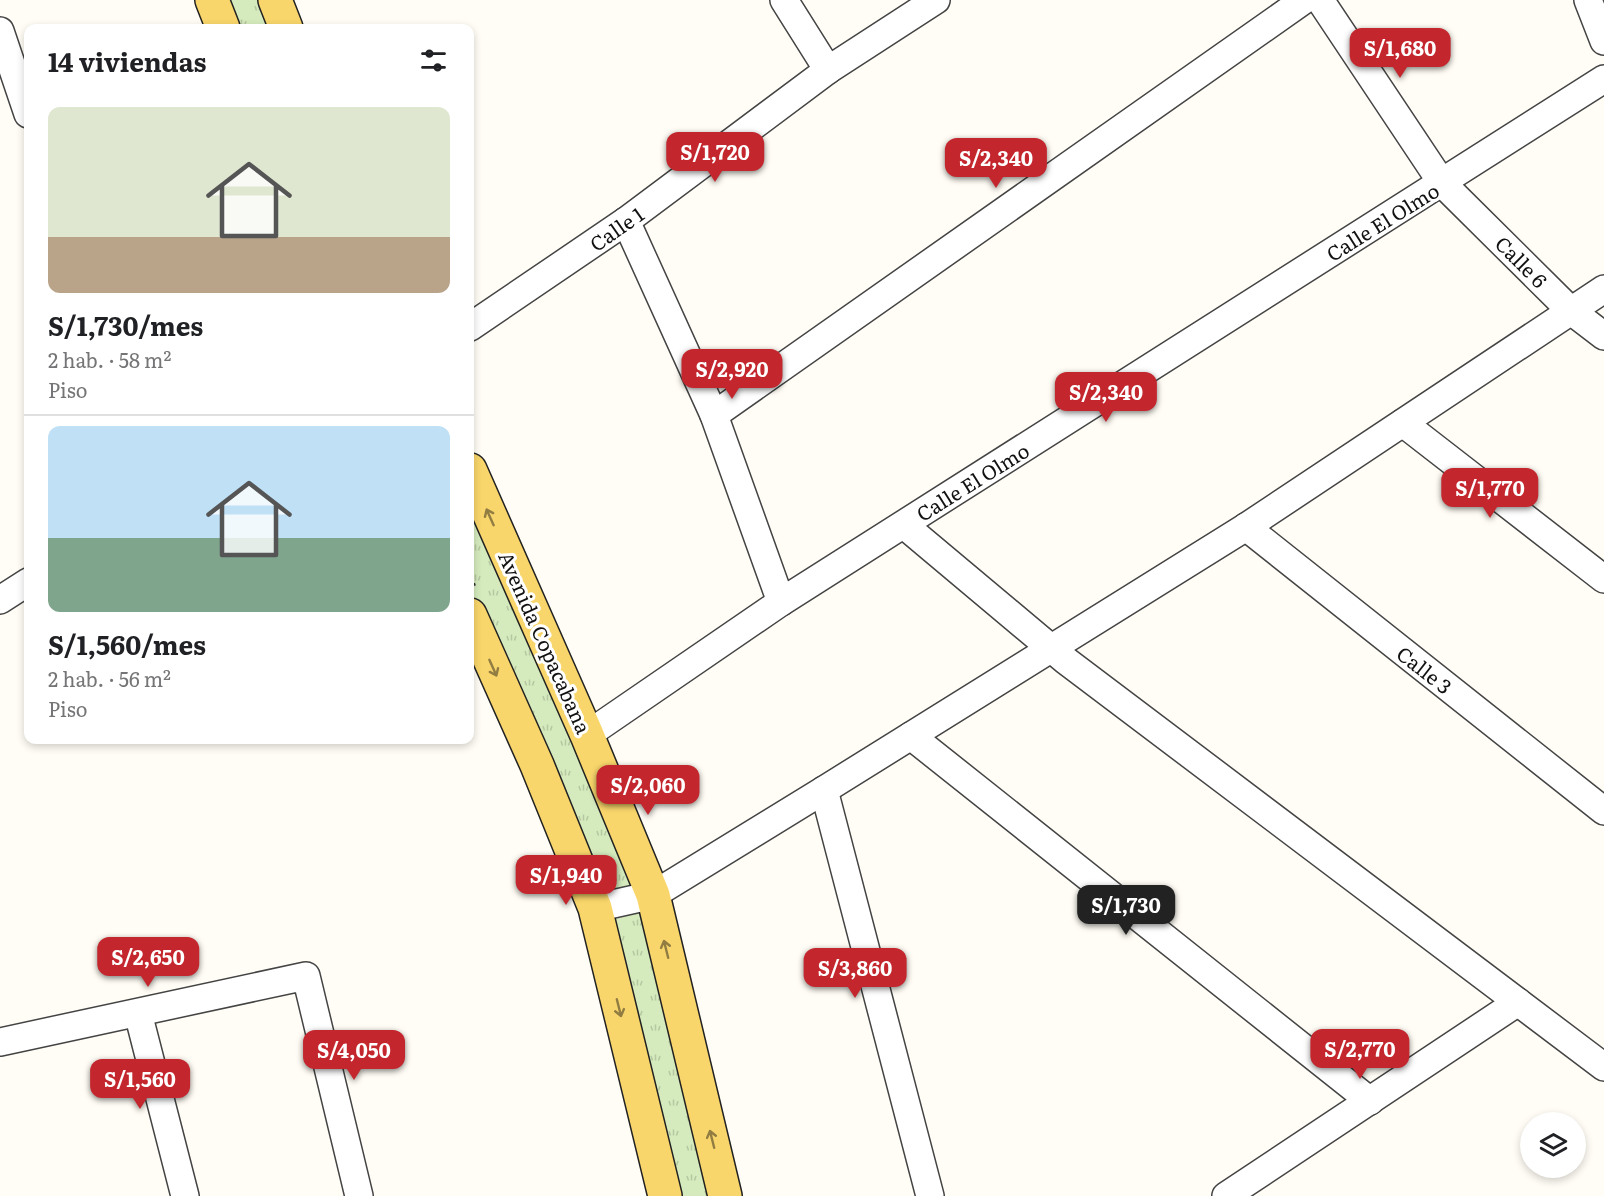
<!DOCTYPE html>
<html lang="es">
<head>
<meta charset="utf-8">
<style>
	body { margin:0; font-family:Literata,serif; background:#f2f2f2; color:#202124; height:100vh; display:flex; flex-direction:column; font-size:22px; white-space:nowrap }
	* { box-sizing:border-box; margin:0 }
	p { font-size:20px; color:#757577 }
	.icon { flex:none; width:33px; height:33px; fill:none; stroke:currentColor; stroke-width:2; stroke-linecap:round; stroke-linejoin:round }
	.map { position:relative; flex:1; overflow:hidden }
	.side { position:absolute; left:24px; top:24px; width:450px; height:720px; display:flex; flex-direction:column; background:#fff; border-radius:12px; box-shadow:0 3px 9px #0003 }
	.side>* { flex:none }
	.fabs { position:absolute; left:1520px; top:1112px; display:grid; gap:12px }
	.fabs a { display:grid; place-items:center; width:66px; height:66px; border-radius:50%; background:#fff; box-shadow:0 3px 9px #0003; font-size:30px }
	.price { position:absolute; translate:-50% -51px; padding:0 14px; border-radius:12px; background:#c4262e; color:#fff; font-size:20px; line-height:39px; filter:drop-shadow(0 2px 3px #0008) }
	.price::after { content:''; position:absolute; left:50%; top:36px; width:18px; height:14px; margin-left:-9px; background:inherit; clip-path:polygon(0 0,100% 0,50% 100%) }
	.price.active { background:#222; color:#fff }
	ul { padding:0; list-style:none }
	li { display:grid; align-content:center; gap:12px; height:318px; padding:0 24px }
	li+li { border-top:2px solid #e0e0e0 }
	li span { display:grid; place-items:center; height:186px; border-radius:12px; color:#555 }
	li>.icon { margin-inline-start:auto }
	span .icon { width:108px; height:108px; fill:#fffc; stroke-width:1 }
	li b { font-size:26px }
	h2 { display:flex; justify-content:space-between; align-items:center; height:72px; padding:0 24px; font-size:26px }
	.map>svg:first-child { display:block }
</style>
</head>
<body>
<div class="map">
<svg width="1604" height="1196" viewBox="0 0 1604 1196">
	<defs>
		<pattern id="park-tufts" width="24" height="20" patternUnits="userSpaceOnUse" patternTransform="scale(1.5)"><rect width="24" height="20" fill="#d5ebbd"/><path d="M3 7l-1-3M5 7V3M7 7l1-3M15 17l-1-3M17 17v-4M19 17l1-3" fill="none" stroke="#b6c8a1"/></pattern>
	</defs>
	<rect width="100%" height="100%" fill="#fffdf5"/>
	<g fill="url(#park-tufts)">
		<path d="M219 0H267L278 28H230Z"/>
		<path d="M470 488 640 882 597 894 470 600Z"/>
		<path d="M646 911 714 1196H677L608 921Z"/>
	</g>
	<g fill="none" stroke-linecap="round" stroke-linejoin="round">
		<defs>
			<g id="minor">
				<path d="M784 0 828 70"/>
				<path d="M1320 0 1442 183 1570 310 1604 336"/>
				<path d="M1588 0 1604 41"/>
				<path d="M0 31 28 114"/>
				<path d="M626 221 714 415 781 602"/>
				<path d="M470 327 626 221 828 70 936 0"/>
				<path d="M714 415 1304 0"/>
				<path d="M1403 423 1604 579"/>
				<path d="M904 525 1065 660 1604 1067"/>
				<path d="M1246 527 1604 811"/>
				<path d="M0 600 28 582"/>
				<path d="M587 735 781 602 1604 79"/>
				<path d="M911 736 1370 1101"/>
				<path d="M824 790 930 1196"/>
				<path d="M595 908 653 895 824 790 1246 527 1604 289"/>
				<path d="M138 1013 185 1196"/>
				<path d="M0 1042 306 976 359 1196"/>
				<path d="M1226 1196 1518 1002"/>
			</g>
			<g id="major">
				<path d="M212 0 223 28"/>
				<path d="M275 0 286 28"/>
				<path d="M470 470 587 735 653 895 725 1196"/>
				<path d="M470 615 537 765 595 908 665 1196"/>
			</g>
		</defs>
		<use href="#minor" stroke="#444" stroke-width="30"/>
		<use href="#major" stroke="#222" stroke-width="36"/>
		<path stroke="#333" stroke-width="4" stroke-dasharray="6 3" stroke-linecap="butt" d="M470 575 474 586"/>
		<use href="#minor" stroke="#fff" stroke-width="27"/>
		<use href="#major" stroke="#f9d66b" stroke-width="33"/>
	</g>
	<defs><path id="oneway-shaft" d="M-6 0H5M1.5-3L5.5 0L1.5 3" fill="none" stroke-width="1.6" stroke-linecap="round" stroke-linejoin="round" transform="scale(1.5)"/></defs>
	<g stroke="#917d42">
		<use href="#oneway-shaft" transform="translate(490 517) rotate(-114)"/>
		<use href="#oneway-shaft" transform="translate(493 668) rotate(66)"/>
		<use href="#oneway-shaft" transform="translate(666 949) rotate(-104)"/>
		<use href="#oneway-shaft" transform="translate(619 1008) rotate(76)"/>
		<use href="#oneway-shaft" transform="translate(712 1139) rotate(-104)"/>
	</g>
	<g text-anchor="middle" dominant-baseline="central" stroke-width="6" stroke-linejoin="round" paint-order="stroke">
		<g font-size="20" fill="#111" stroke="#fff">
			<text transform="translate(1382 221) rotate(-32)">Calle El Olmo</text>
			<text transform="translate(616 228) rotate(-35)">Calle 1</text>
			<text transform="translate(1522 261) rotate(45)">Calle 6</text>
			<text transform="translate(972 481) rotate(-32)">Calle El Olmo</text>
			<text transform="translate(546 642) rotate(66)">Avenida Copacabana</text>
			<text transform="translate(1425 669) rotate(38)">Calle 3</text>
		</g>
	</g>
</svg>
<div class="fabs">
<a><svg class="icon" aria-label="layers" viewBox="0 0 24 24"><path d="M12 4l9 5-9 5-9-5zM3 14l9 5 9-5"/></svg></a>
</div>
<b class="price" style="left:1400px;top:79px">S/1,680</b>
<b class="price" style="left:715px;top:183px">S/1,720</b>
<b class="price" style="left:996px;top:189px">S/2,340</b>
<b class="price" style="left:732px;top:400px">S/2,920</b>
<b class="price" style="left:1106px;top:423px">S/2,340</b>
<b class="price" style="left:1490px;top:519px">S/1,770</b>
<b class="price" style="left:648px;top:816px">S/2,060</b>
<b class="price" style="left:566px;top:906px">S/1,940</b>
<b class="price active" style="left:1126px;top:936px">S/1,730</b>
<b class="price" style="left:148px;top:988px">S/2,650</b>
<b class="price" style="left:855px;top:999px">S/3,860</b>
<b class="price" style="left:1360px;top:1080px">S/2,770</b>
<b class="price" style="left:354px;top:1081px">S/4,050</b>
<b class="price" style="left:140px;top:1110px">S/1,560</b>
<section class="side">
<h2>14 viviendas<svg class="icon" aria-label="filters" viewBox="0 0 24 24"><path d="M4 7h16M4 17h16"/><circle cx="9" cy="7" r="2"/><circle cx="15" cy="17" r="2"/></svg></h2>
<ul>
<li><span style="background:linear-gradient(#dfe7d0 70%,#b9a48a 0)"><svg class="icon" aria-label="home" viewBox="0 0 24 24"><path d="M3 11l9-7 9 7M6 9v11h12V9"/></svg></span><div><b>S/1,730/mes</b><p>2 hab. · 58 m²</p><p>Piso</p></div></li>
<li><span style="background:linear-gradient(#bfe0f5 60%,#7fa58c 0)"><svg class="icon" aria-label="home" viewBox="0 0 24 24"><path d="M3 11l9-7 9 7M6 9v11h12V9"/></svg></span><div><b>S/1,560/mes</b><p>2 hab. · 56 m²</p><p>Piso</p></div></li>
</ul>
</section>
</div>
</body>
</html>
